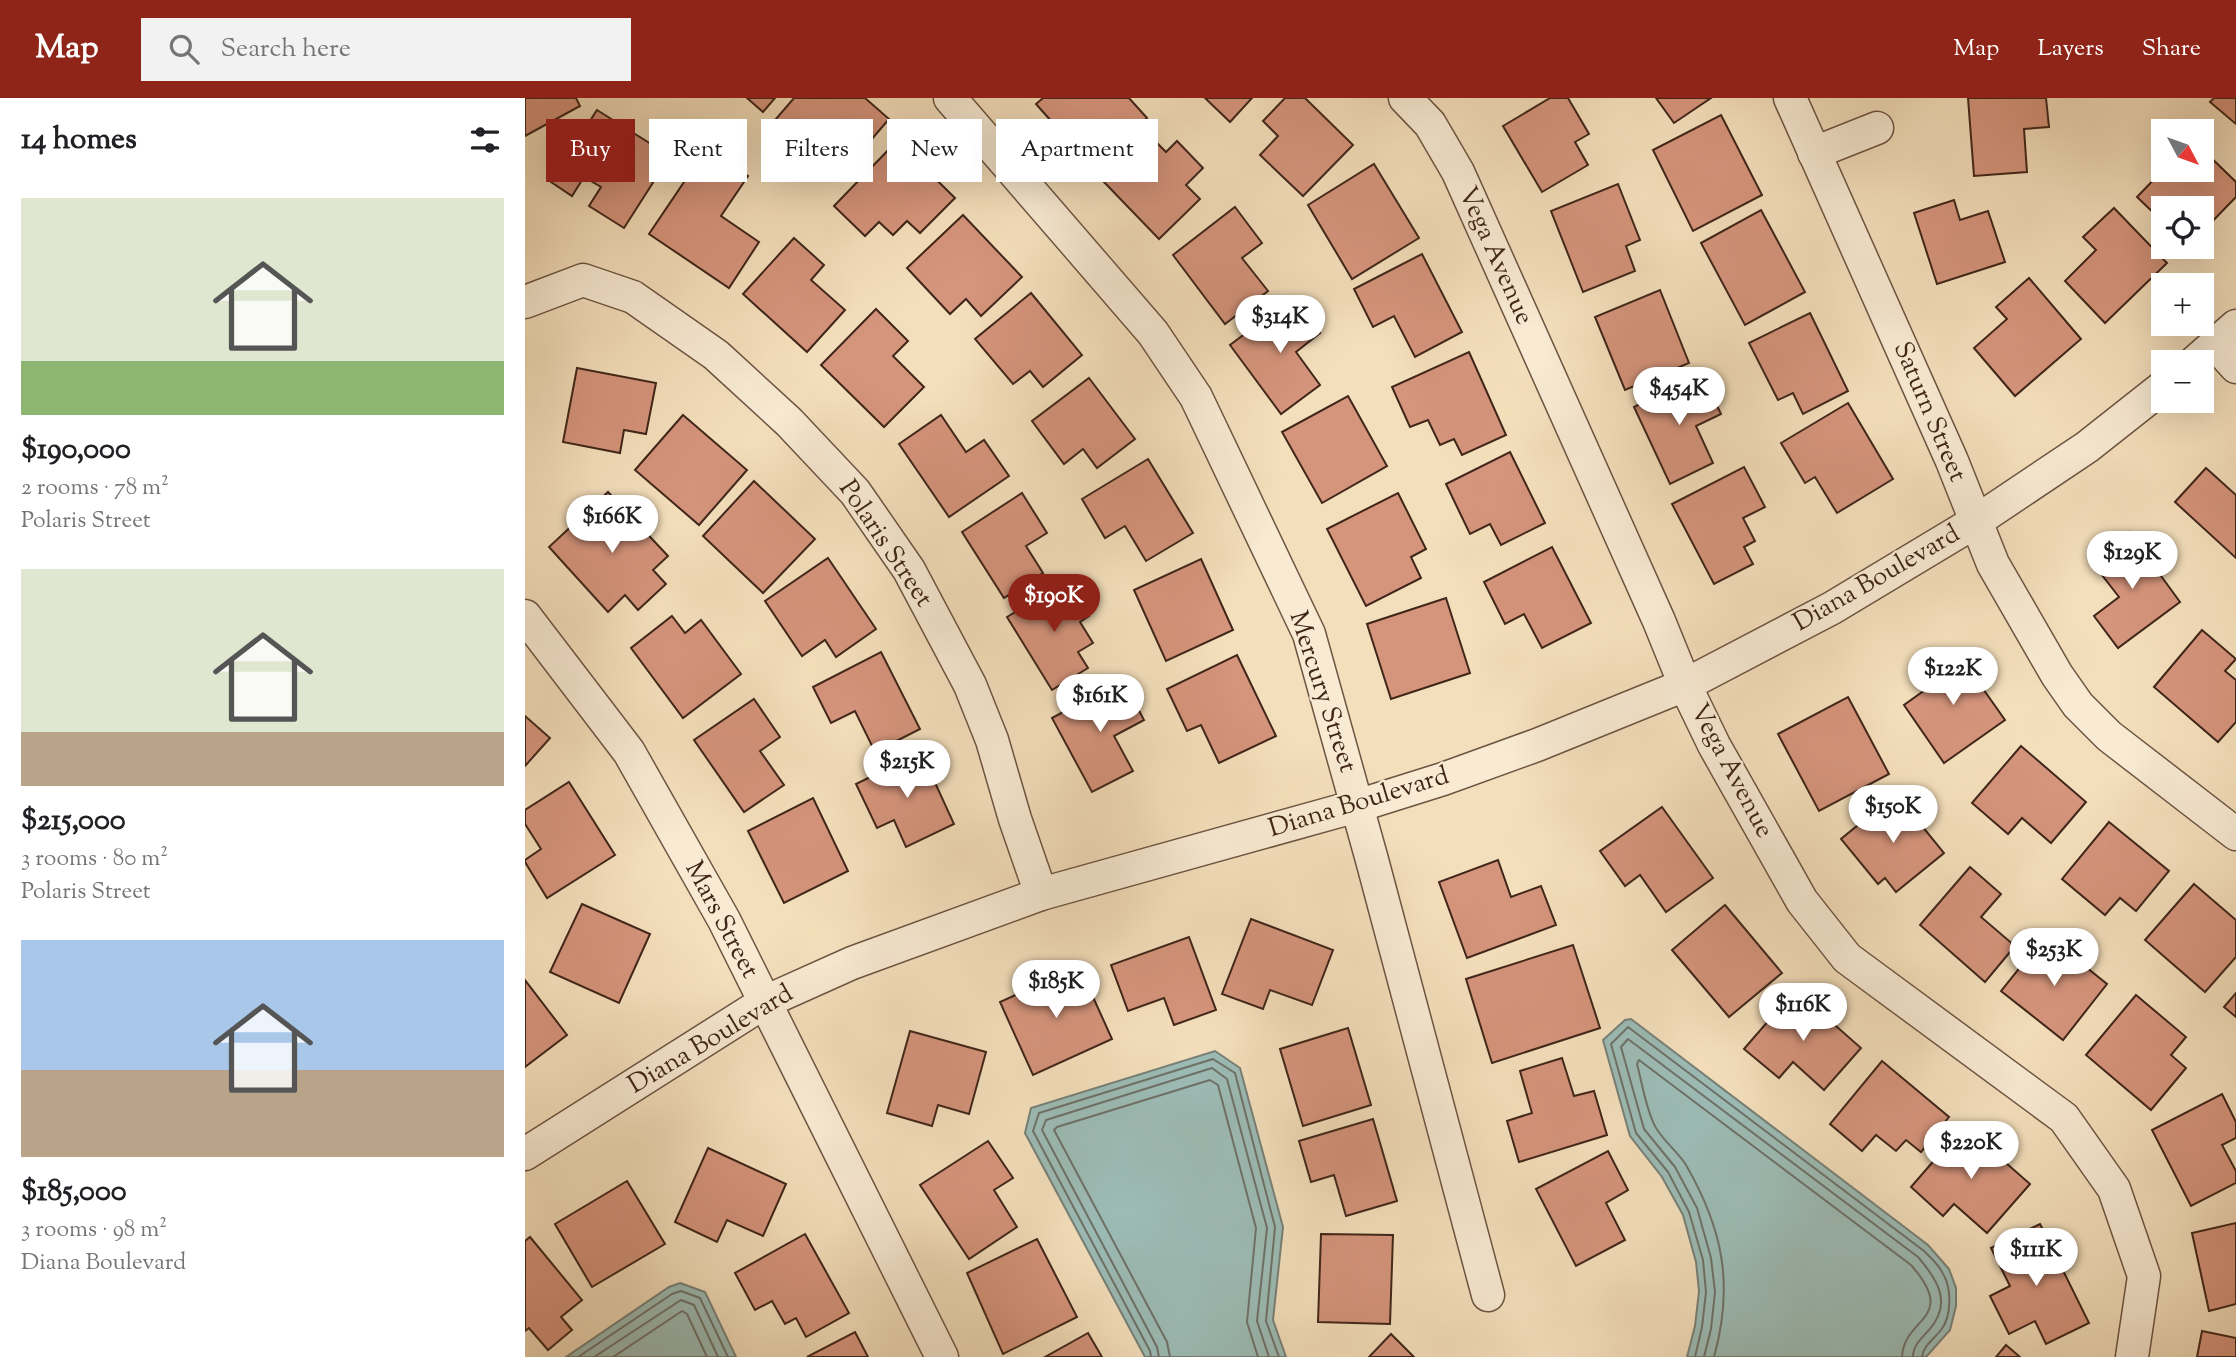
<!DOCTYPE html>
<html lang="en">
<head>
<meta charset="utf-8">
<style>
	body { margin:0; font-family:"Sorts Mill Goudy",serif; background:#f2f2f2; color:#202124; height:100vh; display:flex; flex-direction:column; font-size:26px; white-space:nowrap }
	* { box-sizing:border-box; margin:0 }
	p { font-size:23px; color:#757577 }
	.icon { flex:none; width:38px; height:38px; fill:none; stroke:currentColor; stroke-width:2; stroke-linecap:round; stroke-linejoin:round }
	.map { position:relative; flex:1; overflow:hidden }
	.sheet { display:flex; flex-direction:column; background:#fff; width:525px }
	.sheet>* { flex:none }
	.top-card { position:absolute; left:21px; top:21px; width:665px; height:63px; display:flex; gap:14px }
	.needle { width:46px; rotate:131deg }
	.tools { position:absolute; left:1626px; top:21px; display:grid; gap:14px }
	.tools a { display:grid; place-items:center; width:63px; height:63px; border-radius:0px; background:#fff; box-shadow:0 7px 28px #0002; font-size:35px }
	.price { position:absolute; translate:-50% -60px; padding:0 16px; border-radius:24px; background:#fff; color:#222; font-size:23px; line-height:46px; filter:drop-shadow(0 2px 4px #0008) }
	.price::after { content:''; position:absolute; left:50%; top:42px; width:21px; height:16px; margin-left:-10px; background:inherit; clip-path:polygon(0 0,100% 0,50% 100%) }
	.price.on { background:#8f2418; color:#fff }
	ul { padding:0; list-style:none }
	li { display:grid; align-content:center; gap:14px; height:371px; padding:0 21px }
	li span { display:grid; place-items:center; height:217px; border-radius:0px; color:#555 }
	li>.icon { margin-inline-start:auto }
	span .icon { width:126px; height:126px; fill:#fffc; stroke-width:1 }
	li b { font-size:30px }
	h2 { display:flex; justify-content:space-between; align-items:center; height:84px; padding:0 21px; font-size:30px }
	.tag { padding:0 24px; border-radius:0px; background:#fff; box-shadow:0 7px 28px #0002; font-size:24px; line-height:63px }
	.tag.on { background:#8f2418; color:#fff }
	header { display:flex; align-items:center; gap:42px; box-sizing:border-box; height:98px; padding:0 35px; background:#8f2418; color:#fff }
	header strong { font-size:33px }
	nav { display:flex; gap:38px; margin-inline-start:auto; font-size:24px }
	.search { width:490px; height:63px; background:#f2f2f2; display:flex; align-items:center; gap:18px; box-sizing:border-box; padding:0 24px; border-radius:0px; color:#757577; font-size:26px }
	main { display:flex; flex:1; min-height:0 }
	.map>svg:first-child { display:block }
</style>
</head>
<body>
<header>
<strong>Map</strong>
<div class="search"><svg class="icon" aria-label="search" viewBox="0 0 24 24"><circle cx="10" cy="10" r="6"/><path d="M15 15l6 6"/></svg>Search here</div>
<nav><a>Map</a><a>Layers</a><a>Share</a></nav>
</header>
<main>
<section class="sheet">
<h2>14 homes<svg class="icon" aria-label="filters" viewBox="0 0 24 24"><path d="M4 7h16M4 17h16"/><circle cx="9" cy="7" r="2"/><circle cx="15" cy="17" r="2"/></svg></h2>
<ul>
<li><span style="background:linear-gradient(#dfe7d0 75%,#8fb573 0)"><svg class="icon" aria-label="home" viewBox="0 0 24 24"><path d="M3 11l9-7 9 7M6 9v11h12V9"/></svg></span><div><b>$190,000</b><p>2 rooms · 78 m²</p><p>Polaris Street</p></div></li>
<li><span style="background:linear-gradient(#dfe7d0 75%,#b9a48a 0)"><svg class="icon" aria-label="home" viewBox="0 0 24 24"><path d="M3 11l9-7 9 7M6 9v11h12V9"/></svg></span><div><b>$215,000</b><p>3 rooms · 80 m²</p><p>Polaris Street</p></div></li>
<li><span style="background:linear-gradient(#a9c7e8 60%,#b9a48a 0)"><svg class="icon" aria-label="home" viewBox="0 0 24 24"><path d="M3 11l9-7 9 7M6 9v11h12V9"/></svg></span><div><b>$185,000</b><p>3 rooms · 98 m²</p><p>Diana Boulevard</p></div></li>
</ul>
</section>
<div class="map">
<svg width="1711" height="1259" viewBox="0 0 1711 1259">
	<rect width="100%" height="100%" fill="#f4dfbc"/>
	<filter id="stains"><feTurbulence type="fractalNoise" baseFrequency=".00286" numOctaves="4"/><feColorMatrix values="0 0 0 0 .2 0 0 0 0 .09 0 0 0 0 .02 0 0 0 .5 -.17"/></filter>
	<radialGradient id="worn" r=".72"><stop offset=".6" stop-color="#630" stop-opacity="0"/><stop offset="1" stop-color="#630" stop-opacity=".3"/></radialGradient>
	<g fill="#9cbcb6" stroke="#778077" stroke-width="2">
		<path d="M1106 921 1403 1147 1424 1171 1431 1190V1208L1425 1232 1401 1259H1162L1170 1228 1174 1193 1171 1164 1158 1117 1137 1079 1105 1038 1078 942 1100 922Z"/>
		<path d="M690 953 715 970 758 1129 748 1222 761 1259H620L500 1035 506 1010Z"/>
		<path d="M155 1185 180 1194 211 1259H41L144 1189Z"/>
	</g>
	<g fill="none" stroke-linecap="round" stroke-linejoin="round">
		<g stroke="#6e7168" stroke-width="2">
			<path d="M53 1259 147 1196 156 1193 175 1200 203 1259"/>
			<path d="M69 1259 156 1202 169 1207 193 1259"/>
			<path d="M88 1259 157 1213 162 1216 182 1259"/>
			<path d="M626 1259 625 1253 508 1033 514 1015 688 961 710 975 750 1129 741 1223 754 1259"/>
			<path d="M634 1259 632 1249 517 1032 521 1022 687 970 702 981 742 1130 732 1223 744 1259"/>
			<path d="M645 1259 642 1244 529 1032 532 1029 685 982 693 987 731 1130 722 1224 733 1259"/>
			<path d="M1170 1259 1177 1229 1181 1194 1178 1162 1164 1114 1143 1074 1111 1035 1086 946 1103 929 1399 1153C1405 1159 1413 1166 1417 1174 1427 1189 1427 1218 1416 1232 1409 1241 1398 1248 1397 1259"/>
			<path d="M1179 1259 1186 1231 1190 1194 1186 1160 1172 1110 1150 1069 1119 1031 1096 949 1103 941 1393 1159C1412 1181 1428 1205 1404 1232 1397 1240 1388 1247 1388 1259"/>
			<path d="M1189 1259C1209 1187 1198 1131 1161 1067 1152 1052 1134 1040 1128 1024 1120 1006 1117 985 1112 966L1114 962 1386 1167C1434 1222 1379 1218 1377 1259"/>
		</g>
	</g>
	<g fill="#d5947c" stroke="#402619" stroke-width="2">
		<path d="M0 0H51L55 8 0 38Z"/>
		<path d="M222 0H250L238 14Z"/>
		<path d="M269 0H340L364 21 322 70 289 41 276 55 245 28Z"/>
		<path d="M518 0H604L622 20 567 69 511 6Z"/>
		<path d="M680 0H727L705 24Z"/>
		<path d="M760 0H780L828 47 778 98 735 57 753 38 738 23Z"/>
		<path d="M1025 0H1043L1064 36 1050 44 1063 67 1017 94 978 28Z"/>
		<path d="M1131 0H1186L1149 25Z"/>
		<path d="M1443 0H1521L1524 29 1499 31 1502 74 1449 78Z"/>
		<path d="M1689 0H1711V26L1685 4Z"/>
		<path d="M72 12 145 58 99 130 64 108 76 89 59 79 47 98 26 84Z"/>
		<path d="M1196 17 1237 97 1168 133 1128 52Z"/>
		<path d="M625 38 641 54 652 43 678 70 661 87 675 101 634 141 578 83Z"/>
		<path d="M372 43 430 100 395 135 382 123 368 137 354 124 340 138 309 108Z"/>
		<path d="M182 50 223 78 196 118 234 144 204 190 124 136Z"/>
		<path d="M1676 50 1711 84V99L1676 135V110H1638V124L1612 99 1638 72H1676Z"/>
		<path d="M849 66 894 140 827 181 783 107Z"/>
		<path d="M1093 86 1115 142 1101 148 1110 173 1058 194 1026 113Z"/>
		<path d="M1429 102 1435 122 1463 113 1480 164 1412 186 1389 115Z"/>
		<path d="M710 109 737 145 717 160 743 193 700 226 648 157Z"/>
		<path d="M1589 110 1642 165 1580 225 1540 183 1571 152 1558 139Z"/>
		<path d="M1236 112 1280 194 1220 227 1176 145Z"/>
		<path d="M438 117 497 179 456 218 441 201 425 216 382 170Z"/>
		<path d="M269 140 299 167 286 182 320 212 282 254 218 196Z"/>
		<path d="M897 156 937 234 890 259 869 218 848 229 829 191Z"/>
		<path d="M1504 180 1556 241 1490 298 1449 250 1482 221 1471 209Z"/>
		<path d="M1135 192 1164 265 1100 292 1070 219Z"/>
		<path d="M506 195 557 257 518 289 505 273 488 286 450 241Z"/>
		<path d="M769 199 795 235 771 254 795 287 756 316 705 247Z"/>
		<path d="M351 211 383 243 368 258 399 289 359 329 296 267Z"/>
		<path d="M1285 215 1323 293 1278 316 1268 295 1253 302 1224 245Z"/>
		<path d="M944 254 981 337 937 357 929 341 915 347 903 322 885 329 867 289Z"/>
		<path d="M52 270 131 285 121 336 99 332 95 355 38 344Z"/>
		<path d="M1177 276 1196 316 1171 328 1188 365 1145 386 1109 309Z"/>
		<path d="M564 280 610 341 572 370 558 351 539 366 507 323Z"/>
		<path d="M823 298 862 368 797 405 757 334Z"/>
		<path d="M1323 305 1368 381 1312 415 1290 379 1280 385 1256 345Z"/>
		<path d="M158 317 222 372 174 427 110 372Z"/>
		<path d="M416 317 441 354 459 342 484 378 424 419 374 346Z"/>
		<path d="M985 354 1020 425 976 447 965 426 945 436 921 386Z"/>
		<path d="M623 361 668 435 621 463 600 428 580 440 557 401Z"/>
		<path d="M1219 369 1240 409 1218 420 1230 443 1219 449 1228 466 1189 486 1147 406Z"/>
		<path d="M1681 370 1711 397V460L1650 404Z"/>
		<path d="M229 383 290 441 238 495 178 438Z"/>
		<path d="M83 394 143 458 128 472 141 486 113 512 100 497 83 514 24 449Z"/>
		<path d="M497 395 522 435 501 448 518 475 479 500 437 434Z"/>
		<path d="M873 395 901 451 886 459 896 480 841 508 802 431Z"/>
		<path d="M1604 434 1655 504 1593 550 1569 518 1594 499 1566 463Z"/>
		<path d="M1027 449 1066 525 1017 550 999 516 980 526 959 484Z"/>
		<path d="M303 460 351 531 311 559 300 542 277 558 240 503Z"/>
		<path d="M676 461 708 532 641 563 609 492Z"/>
		<path d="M543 482 564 518 555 524 568 545 553 554 563 570 527 592 482 519Z"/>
		<path d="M921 500 945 575 866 601 842 526Z"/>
		<path d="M147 518 160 535 176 522 216 576 158 620 106 550Z"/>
		<path d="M1677 532 1711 561 1700 573 1711 582V624L1693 644 1629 589Z"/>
		<path d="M1430 551 1480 622 1419 665 1379 607 1404 589 1395 576Z"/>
		<path d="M356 554 395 631 350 654 330 613 306 625 288 589Z"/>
		<path d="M712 557 751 638 694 665 676 627 662 633 642 591Z"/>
		<path d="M598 582 619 622 589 638 608 673 567 694 527 620Z"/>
		<path d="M1323 599 1364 676 1294 713 1253 636Z"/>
		<path d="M229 601 255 639 235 653 259 687 219 714 169 642Z"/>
		<path d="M0 618 25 640 0 668Z"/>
		<path d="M1496 648 1561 704 1526 745 1497 720 1483 736 1447 705Z"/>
		<path d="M396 654 429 726 381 749 369 722 352 730 331 686Z"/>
		<path d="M44 684 90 757 22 800 0 764V762L16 751 0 726V712Z"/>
		<path d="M1371 696 1419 755 1371 794 1360 780 1353 786 1316 741Z"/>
		<path d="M288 700 323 773 259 805 223 733Z"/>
		<path d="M1137 709 1188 780 1141 814 1115 777 1100 788 1075 753Z"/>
		<path d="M1584 724 1644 773 1611 813 1595 800 1580 817 1537 781Z"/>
		<path d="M973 762 986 799 1016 788 1031 827 942 860 914 784Z"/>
		<path d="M1445 769 1476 796 1456 819 1490 848 1460 884 1395 827Z"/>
		<path d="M1669 786 1711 822V859L1680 894 1620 842Z"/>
		<path d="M57 806 125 836 94 905 25 874Z"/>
		<path d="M1200 807 1257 875 1204 919 1147 852Z"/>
		<path d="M726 821 808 852 787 907 745 892 738 911 697 896Z"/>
		<path d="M1521 837 1582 886 1538 942 1476 893Z"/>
		<path d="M664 839 691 912 649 927 639 900 603 913 586 867Z"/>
		<path d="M1048 847 1075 930 967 965 941 881Z"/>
		<path d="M554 868 587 941 508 977 475 904Z"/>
		<path d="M0 882 42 937 0 969Z"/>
		<path d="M1270 892 1336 950 1299 992 1268 964 1254 980 1219 951Z"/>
		<path d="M1711 895V919L1699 909Z"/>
		<path d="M1611 897 1661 939 1646 957 1661 970 1626 1012 1561 957Z"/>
		<path d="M823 930 846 1007 778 1028 755 951Z"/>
		<path d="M385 933 461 954 444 1016 413 1007 407 1028 362 1015Z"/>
		<path d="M1037 960 1049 998 1069 993 1082 1037 994 1064 982 1023 1007 1015 995 973Z"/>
		<path d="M1357 963 1424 1019 1396 1054 1381 1042 1371 1053 1351 1037 1337 1053 1305 1026Z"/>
		<path d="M1697 996 1711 1024V1040L1697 1047 1711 1073V1085L1666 1108 1627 1032Z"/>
		<path d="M848 1021 872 1103 821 1118 809 1077 786 1084 774 1043Z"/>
		<path d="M1439 1028 1505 1086 1462 1135 1429 1106 1418 1118 1386 1089Z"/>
		<path d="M463 1043 488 1080 469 1092 492 1129 444 1161 395 1087Z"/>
		<path d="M183 1050 261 1086 238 1138 202 1122 192 1144 150 1124Z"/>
		<path d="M1083 1053 1103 1092 1081 1105 1100 1142 1051 1168 1011 1091Z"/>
		<path d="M102 1083 140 1146 67 1189 30 1126Z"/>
		<path d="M1711 1125V1206L1684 1213 1667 1135Z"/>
		<path d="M1515 1126 1564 1225 1521 1246 1510 1223 1484 1236 1465 1198 1485 1188 1466 1150Z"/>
		<path d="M280 1136 324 1215 281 1239 271 1220 260 1226 247 1203 230 1212 210 1175Z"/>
		<path d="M796 1136 868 1137 865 1226 793 1224Z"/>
		<path d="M5 1139 57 1202 36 1219 47 1232 23 1252 4 1230 0 1233V1143Z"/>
		<path d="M512 1141 552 1219 478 1256 442 1175Z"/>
		<path d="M1677 1233 1711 1240V1259H1672Z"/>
		<path d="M330 1234 343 1259H282Z"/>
		<path d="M563 1235 577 1259H520Z"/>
		<path d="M866 1236 889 1259H844Z"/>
		<path d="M1481 1247 1495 1259H1471Z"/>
	</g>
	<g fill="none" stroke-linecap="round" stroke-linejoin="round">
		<defs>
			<g id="minor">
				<path d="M425 0 628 235 671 299 784 536 847 762 963 1197"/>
				<path d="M880 0 905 26 933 74 1134 523 1160 587 1189 647 1277 803 1322 860 1539 1020 1589 1091 1619 1178 1607 1259"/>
				<path d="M1265 0 1427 363 1468 466 1532 577 1553 607 1584 638 1711 736"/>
				<path d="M1289 55 1352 30"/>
				<path d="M0 204 58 182 108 199 191 257 264 324 330 394 384 472 445 587 467 642 490 721 516 796"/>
				<path d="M1691 247 1711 269"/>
				<path d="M1670 264 1711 228"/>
				<path d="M0 518 104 654 199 822 417 1259"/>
				<path d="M0 1056 240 904 327 865 516 796 832 708 918 681 1012 647 1160 587 1307 510 1450 424 1562 349 1638 289"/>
			</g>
		</defs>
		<use href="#minor" stroke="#6d5442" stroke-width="35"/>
		<use href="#minor" stroke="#f8ead3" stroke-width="32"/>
	</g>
	<g text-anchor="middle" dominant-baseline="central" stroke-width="5" stroke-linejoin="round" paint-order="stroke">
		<g font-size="26" fill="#402619" stroke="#f8ead3">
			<text transform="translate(970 158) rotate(66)">Vega Avenue</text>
			<text transform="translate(1404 314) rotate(67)">Saturn Street</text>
			<text transform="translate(360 446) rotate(56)">Polaris Street</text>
			<text transform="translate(1352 481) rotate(-30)">Diana Boulevard</text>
			<text transform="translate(797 594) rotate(72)">Mercury Street</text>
			<text transform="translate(1206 673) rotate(62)">Vega Avenue</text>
			<text transform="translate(834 705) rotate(-17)">Diana Boulevard</text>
			<text transform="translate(196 822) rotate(62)">Mars Street</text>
			<text transform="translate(186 942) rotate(-31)">Diana Boulevard</text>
		</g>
	</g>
	<rect width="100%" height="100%" filter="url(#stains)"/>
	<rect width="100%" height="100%" fill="url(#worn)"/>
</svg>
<div class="tools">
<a><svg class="needle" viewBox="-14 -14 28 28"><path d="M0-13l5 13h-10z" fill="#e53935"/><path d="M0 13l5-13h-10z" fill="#757577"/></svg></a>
<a><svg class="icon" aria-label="locate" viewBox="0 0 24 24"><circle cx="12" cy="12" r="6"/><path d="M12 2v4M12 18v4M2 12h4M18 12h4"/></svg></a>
<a>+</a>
<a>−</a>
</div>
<b class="price" style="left:755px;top:257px">$314K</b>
<b class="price" style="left:1154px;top:329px">$454K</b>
<b class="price" style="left:87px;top:457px">$166K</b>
<b class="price" style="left:1607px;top:493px">$129K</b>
<b class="price on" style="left:529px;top:536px">$190K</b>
<b class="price" style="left:1428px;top:609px">$122K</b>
<b class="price" style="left:575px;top:636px">$161K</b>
<b class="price" style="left:382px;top:702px">$215K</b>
<b class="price" style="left:1368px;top:747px">$150K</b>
<b class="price" style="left:1529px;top:890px">$253K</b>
<b class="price" style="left:531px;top:922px">$185K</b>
<b class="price" style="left:1278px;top:945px">$116K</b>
<b class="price" style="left:1446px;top:1083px">$220K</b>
<b class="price" style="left:1511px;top:1190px">$111K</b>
<div class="top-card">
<a class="tag on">Buy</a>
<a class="tag">Rent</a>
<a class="tag">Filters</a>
<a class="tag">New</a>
<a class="tag">Apartment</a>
</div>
</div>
</main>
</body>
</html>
